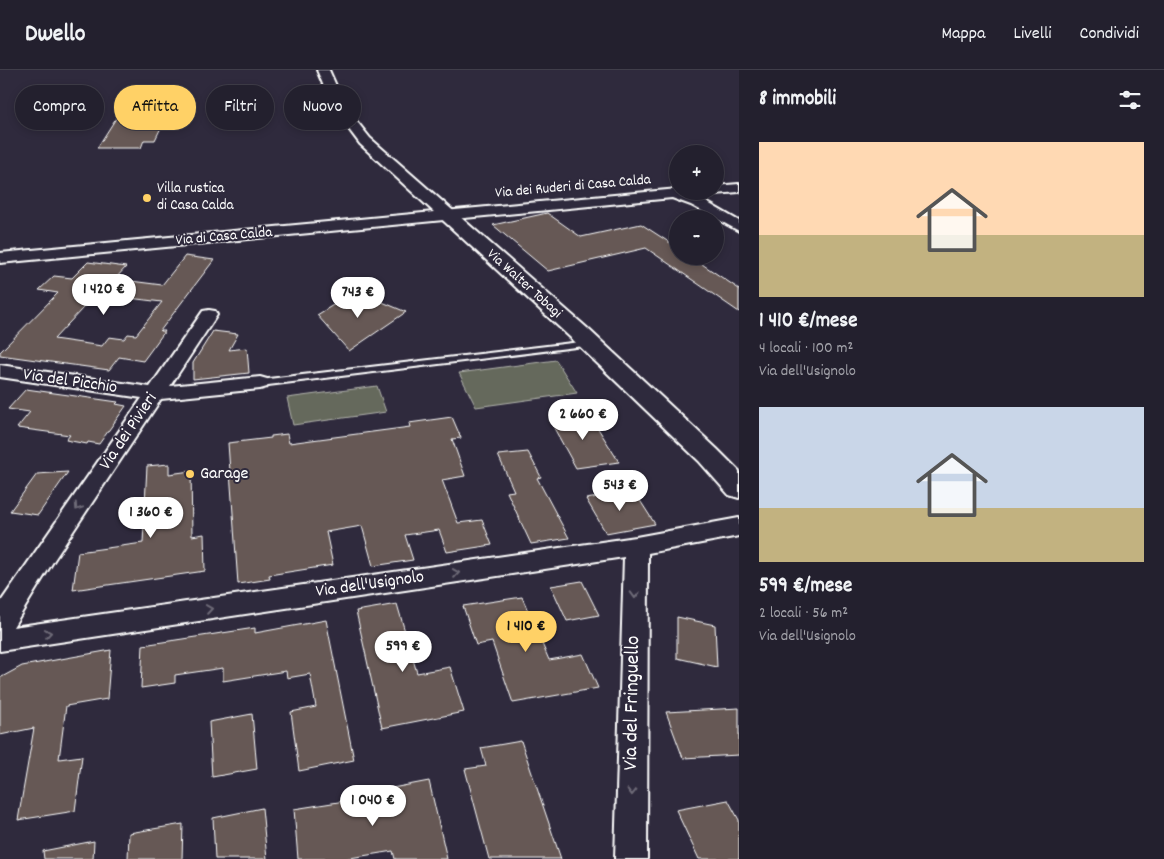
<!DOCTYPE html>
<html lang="it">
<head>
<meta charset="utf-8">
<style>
	body { margin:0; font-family:Dekko,sans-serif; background:#2b2836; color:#f1f3f6; height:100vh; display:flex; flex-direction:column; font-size:19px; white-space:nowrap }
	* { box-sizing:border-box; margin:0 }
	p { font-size:16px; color:#a3a3aa }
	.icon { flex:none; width:28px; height:28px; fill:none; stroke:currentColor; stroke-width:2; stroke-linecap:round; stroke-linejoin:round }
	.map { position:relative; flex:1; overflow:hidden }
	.sheet { display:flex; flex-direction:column; background:#23202e; width:425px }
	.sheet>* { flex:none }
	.banner { position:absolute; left:15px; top:15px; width:475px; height:45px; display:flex; gap:10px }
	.controls { position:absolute; left:669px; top:75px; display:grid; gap:10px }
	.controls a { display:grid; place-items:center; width:55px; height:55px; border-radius:50%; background:#23202e; box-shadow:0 2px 8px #0003,0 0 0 1px #403e4a; font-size:25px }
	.price { position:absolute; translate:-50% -42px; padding:0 11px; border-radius:18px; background:#fff; color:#222; font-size:16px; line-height:32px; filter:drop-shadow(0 1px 2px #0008) }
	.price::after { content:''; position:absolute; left:50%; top:30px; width:15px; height:11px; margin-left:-8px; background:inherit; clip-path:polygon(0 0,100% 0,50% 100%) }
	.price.on { background:#ffd166; color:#111 }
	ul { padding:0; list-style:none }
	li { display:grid; align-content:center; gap:10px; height:265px; padding:0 20px }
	li span { display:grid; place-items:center; height:155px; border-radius:0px; color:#555 }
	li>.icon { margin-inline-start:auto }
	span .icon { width:90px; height:90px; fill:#fffc; stroke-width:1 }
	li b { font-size:21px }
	h2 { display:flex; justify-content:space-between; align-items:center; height:60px; padding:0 20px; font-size:21px }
	.chip { padding:0 18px; border-radius:22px; background:#23202e; box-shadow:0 2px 8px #0003,0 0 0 1px #403e4a; font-size:18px; line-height:45px }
	.chip.on { background:#ffd166; color:#111 }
	header { display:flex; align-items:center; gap:30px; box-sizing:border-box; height:70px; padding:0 25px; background:#23202e; border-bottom:1px solid #403e4a }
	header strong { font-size:24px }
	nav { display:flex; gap:28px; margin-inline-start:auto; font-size:18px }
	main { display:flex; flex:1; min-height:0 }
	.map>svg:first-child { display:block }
</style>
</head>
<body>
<header>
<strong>Dwello</strong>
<nav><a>Mappa</a><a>Livelli</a><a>Condividi</a></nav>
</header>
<main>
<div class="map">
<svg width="739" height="789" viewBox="0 0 739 789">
	<rect width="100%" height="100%" fill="#2f2a3d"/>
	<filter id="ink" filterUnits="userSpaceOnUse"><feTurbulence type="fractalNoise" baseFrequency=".02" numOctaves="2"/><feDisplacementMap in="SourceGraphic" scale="10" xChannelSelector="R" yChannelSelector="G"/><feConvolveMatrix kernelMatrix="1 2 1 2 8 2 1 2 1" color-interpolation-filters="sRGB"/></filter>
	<g filter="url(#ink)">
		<g fill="#65695b" stroke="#b2b4ad">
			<path d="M556 290 577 323 476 337 459 303Z"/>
			<path d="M377 316 386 342 293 355 287 328Z"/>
		</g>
		<g fill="#665955" stroke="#fff" fill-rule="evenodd">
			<path d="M118 45H167L155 70H144L141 78H97Z"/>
			<path d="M547 143 581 167 641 154 678 178V186H690L739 219V242L646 178 548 201 493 155Z"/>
			<path d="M185 186 214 190 160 261H165L143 291 119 287 109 300 0 285V282L58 223 39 220 54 206 72 208 88 192 126 197 115 209 162 215ZM96 224 162 232 136 265 128 264 124 269 109 267 102 276 54 269Z"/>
			<path d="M358 224 368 226 406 242 349 281 317 245 343 229 347 231 353 225Z"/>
			<path d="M213 261 238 264 229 280 247 278 249 303 193 309V293Z"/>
			<path d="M26 319 118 332 116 334 126 336 99 374 88 372 87 374 66 370 70 365 17 358 30 342 8 339Z"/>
			<path d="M589 344 619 392 576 398 549 349Z"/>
			<path d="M452 347 461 368 452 369 465 406 442 410 458 453 482 450 492 475 447 482 439 460 405 465 413 490 373 496 362 456 326 462 333 495 269 505 270 509 238 514 228 373 271 368V366L287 364 289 373 410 357 409 353Z"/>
			<path d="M528 382 541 407 537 408 569 468 531 474 507 422 514 421 498 385Z"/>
			<path d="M169 394V404L191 401 192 466 204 464 205 501 73 520 78 482 143 473 147 396Z"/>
			<path d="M68 402 38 445 10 441 37 404Z"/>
			<path d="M634 421 655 454 606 463 586 429Z"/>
			<path d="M582 511 599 545 567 551 551 516Z"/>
			<path d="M522 527 549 590 583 584 598 618 513 633 492 572 476 575 463 536Z"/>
			<path d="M397 534 417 603 450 597 464 642 382 658 356 541Z"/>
			<path d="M677 547 715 555 717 597 677 588Z"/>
			<path d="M326 550 354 690 299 701 291 642 316 637 310 604 287 608 286 601 223 611V598L175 605V613L141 618 143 575 255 558V563Z"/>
			<path d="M111 580 107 629 66 636 59 689 82 686 75 741 18 750 34 658 0 665V608L22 596Z"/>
			<path d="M739 638V685L683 688 666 642Z"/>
			<path d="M252 644 257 699 212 707 209 652Z"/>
			<path d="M521 671 561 789H489L465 699 486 696 481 678Z"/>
			<path d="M429 711 447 789H395L393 781 344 789H298L294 739 383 725 382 720Z"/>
			<path d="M728 730 739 750V789H699L676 740Z"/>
			<path d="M262 738 267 789H215L213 748Z"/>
			<path d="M183 754 182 789H128L129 763Z"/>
			<path d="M94 771 93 789H44L43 781Z"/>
		</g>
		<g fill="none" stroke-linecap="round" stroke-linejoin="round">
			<defs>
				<path id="service" d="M589 271 593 273 592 275 260 316 256 313 260 310Z"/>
				<g id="minor">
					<path d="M739 114V122L715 124 709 121H715V116Z"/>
					<path d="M678 119V121H708L707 124 691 126 701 129 739 151V161L691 135 672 128 0 193V183Z"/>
					<path d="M209 240 215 241 217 245 170 316 260 307 267 309 269 313 267 317 260 319 161 329 54 490 13 557 636 467 739 448V466L648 483 647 789H615L624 487 0 581V533L142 328 0 307V295L150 317 203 241Z"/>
				</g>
				<path id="tertiary" d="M317 0H329L346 38 370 68 587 258 717 379 739 401V428L729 425 699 391 571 268 360 74 333 38Z"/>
			</defs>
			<use href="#service" stroke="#fff" stroke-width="4"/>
			<use href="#minor" stroke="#fff" stroke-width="4"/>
			<use href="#tertiary" stroke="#fff" stroke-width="4"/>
			<use href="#service" fill="#2f2a3d" fill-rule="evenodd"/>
			<use href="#minor" fill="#2f2a3d" fill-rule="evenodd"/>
			<use href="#tertiary" fill="#2f2a3d" fill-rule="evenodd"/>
		</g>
		<defs><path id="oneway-chevron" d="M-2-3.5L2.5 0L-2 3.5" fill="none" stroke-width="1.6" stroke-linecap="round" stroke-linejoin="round" transform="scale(1.25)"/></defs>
		<g stroke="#6d6a77">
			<use href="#oneway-chevron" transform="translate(78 437) rotate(124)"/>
			<use href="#oneway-chevron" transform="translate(456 503) rotate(-8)"/>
			<use href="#oneway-chevron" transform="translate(635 525) rotate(91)"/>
			<use href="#oneway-chevron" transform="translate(209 539) rotate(-8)"/>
			<use href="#oneway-chevron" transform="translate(48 563) rotate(-8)"/>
			<use href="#oneway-chevron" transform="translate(632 722) rotate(91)"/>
		</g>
	</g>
	<g fill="#ffd166" stroke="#2f2a3d" stroke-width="2">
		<circle cx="147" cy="128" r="5"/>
		<circle cx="190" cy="404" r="5"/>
	</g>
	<g text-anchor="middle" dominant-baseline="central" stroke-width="4" stroke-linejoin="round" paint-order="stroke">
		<g font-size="15" fill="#fff" stroke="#2f2a3d">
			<text transform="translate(573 117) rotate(-5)">Via dei Ruderi di Casa Calda</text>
			<text transform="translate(224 167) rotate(-5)">Via di Casa Calda</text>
			<text transform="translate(524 214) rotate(42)">Via Walter Tobagi</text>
		</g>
		<g font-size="15" fill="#fff" stroke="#2f2a3d" text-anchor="start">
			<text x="157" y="119">Villa rustica<tspan x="157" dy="17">di Casa Calda</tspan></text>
		</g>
		<g font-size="18" fill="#fff" stroke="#2f2a3d">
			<text transform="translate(70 312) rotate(8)">Via del Picchio</text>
			<text transform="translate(129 362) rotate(-56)">Via dei Pivieri</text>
			<text transform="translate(370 515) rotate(-8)">Via dell'Usignolo</text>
		</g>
		<g font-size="18" fill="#fff" stroke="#2f2a3d" text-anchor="start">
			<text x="200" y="404">Garage</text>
		</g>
		<g font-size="21" fill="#fff" stroke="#2f2a3d">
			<text transform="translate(633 633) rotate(-89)">Via del Fringuello</text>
		</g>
	</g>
</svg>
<div class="controls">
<a>+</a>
<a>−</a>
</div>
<b class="price" style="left:104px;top:246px">1 420 €</b>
<b class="price" style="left:358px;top:249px">743 €</b>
<b class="price" style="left:583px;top:371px">2 660 €</b>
<b class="price" style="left:620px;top:442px">543 €</b>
<b class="price" style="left:151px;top:469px">1 360 €</b>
<b class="price on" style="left:526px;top:583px">1 410 €</b>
<b class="price" style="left:403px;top:603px">599 €</b>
<b class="price" style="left:373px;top:757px">1 040 €</b>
<div class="banner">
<a class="chip">Compra</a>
<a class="chip on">Affitta</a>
<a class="chip">Filtri</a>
<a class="chip">Nuovo</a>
</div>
</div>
<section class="sheet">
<h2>8 immobili<svg class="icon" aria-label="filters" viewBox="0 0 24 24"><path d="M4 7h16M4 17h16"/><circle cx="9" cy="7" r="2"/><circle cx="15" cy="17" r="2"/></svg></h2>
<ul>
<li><span style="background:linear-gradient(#ffd9b3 60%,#c2b280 0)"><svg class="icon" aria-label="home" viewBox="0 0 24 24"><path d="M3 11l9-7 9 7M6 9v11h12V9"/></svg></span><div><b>1 410 €/mese</b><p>4 locali · 100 m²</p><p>Via dell'Usignolo</p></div></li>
<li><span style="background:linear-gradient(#c9d6e8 65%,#c2b280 0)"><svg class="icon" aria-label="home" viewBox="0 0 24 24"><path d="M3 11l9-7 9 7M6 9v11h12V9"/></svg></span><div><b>599 €/mese</b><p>2 locali · 56 m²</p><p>Via dell'Usignolo</p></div></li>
</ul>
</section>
</main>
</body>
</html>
